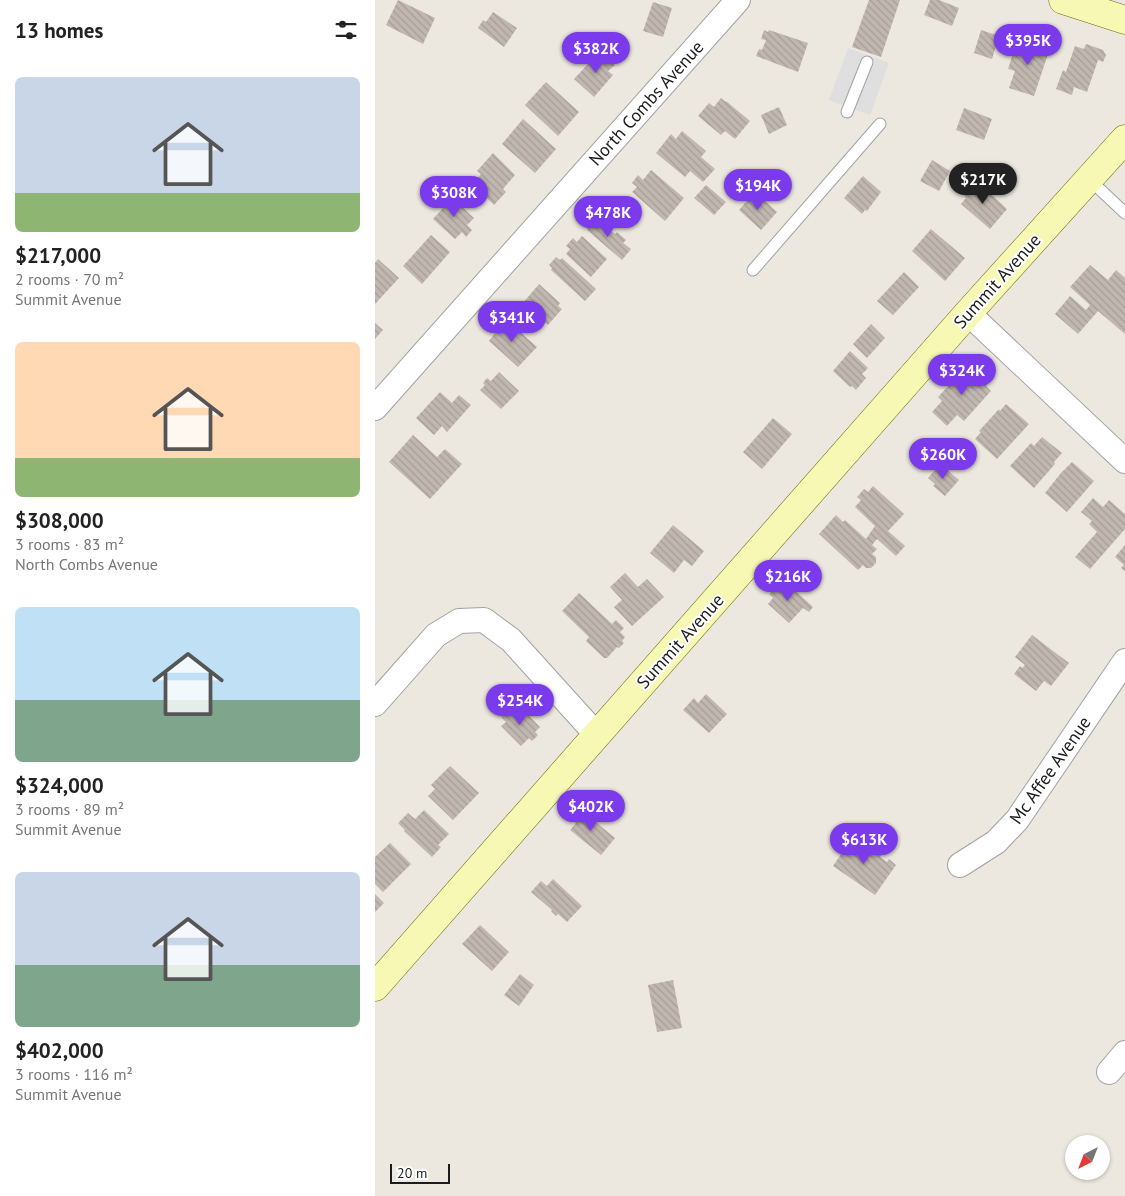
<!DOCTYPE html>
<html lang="en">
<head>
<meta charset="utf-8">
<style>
	body { margin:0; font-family:"PT Sans",sans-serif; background:#f2f2f2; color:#222; height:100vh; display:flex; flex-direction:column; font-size:19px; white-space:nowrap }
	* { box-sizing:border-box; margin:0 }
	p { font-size:16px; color:#767676 }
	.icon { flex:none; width:28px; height:28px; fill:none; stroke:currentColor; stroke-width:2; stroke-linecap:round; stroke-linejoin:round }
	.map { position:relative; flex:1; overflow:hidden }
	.side { display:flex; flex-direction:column; background:#fff; width:375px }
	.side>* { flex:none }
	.needle { width:32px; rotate:222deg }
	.fabs { position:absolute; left:690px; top:1135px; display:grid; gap:10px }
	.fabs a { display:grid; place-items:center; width:45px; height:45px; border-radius:50%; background:#fff; box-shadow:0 1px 4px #0004; font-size:25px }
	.scale { position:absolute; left:15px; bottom:12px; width:60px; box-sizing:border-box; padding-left:5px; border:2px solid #1b1b1b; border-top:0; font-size:14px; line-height:18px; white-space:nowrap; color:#1b1b1b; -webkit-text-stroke:4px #fff; paint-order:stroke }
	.price { position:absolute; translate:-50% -42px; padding:0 11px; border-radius:18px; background:#7c3aed; color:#fff; font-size:16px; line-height:32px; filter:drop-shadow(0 1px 2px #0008) }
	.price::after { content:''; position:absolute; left:50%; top:30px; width:15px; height:11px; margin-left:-8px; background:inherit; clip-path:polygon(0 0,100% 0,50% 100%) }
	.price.selected { background:#222; color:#fff }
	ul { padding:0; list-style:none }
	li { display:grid; align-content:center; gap:10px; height:265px; padding:0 15px }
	li span { display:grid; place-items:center; height:155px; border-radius:8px; color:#555 }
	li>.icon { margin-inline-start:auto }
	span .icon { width:90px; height:90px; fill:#fffc; stroke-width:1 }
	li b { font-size:21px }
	h2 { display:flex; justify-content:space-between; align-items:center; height:60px; padding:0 15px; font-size:21px }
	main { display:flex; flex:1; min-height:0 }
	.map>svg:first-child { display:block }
</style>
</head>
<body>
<main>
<section class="side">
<h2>13 homes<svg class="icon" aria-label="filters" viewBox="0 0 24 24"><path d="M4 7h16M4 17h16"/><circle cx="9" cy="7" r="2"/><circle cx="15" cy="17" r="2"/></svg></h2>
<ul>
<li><span style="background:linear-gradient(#c9d6e8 75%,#8fb573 0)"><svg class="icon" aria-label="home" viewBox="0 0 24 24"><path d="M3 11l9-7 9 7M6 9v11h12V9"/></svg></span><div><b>$217,000</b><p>2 rooms · 70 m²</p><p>Summit Avenue</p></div></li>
<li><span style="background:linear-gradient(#ffd9b3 75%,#8fb573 0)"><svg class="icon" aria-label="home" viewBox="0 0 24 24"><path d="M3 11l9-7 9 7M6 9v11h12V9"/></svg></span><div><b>$308,000</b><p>3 rooms · 83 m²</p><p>North Combs Avenue</p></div></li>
<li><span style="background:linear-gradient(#bfe0f5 60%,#7fa58c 0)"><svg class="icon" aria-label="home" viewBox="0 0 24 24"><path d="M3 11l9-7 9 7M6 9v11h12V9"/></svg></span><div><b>$324,000</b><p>3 rooms · 89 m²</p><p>Summit Avenue</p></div></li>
<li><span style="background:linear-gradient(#c9d6e8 60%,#7fa58c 0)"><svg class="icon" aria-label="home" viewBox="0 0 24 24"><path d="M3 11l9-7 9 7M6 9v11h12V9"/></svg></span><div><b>$402,000</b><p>3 rooms · 116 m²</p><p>Summit Avenue</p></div></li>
</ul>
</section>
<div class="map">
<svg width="750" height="1196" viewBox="0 0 750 1196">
	<defs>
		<pattern id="building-back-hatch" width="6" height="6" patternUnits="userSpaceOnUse" patternTransform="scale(1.25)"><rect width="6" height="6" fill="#c1b7b0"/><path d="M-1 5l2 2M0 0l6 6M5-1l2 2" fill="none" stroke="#a59d97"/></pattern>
	</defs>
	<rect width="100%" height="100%" fill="#ece8e0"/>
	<path fill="#dfdfdf" d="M473 48 514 63 495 115 454 100Z"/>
	<g fill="url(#building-back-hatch)">
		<path d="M23 0 60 18 48 44 11 25Z"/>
		<path d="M494 0H525L506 57 477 47Z"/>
		<path d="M555 0H564L584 8 577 26 549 15Z"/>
		<path d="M278 2 297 8 288 37 268 31Z"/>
		<path d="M118 12 142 28 129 47 103 28 108 20 111 22Z"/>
		<path d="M389 30 393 32 394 30 433 43 423 72 381 56 384 49 387 50 391 40 386 39Z"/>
		<path d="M606 30 624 36 617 59 599 53Z"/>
		<path d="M643 38 675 48 659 96 634 88 640 71 633 69Z"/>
		<path d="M711 44 728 50 731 55 728 62 723 60 712 92 699 87 697 95 681 89 688 70 691 72 700 46 709 49Z"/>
		<path d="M225 51 240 65 233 71 238 75 219 97 199 79Z"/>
		<path d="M171 82 204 112 183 136 150 105Z"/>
		<path d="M346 98 351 102V101L375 121 360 139 350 131 346 135 323 116 334 103 339 107Z"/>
		<path d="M404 107 412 125 394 134 386 115Z"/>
		<path d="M589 108 617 119 609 140 581 130Z"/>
		<path d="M148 119 181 149 160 173 127 144Z"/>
		<path d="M307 131 331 151 326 157 340 169 328 182 315 171 310 177 281 153 296 134 301 139Z"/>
		<path d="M118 153 140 175 128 189 131 192 119 205 97 184 106 174 102 171Z"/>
		<path d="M557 160 575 171 564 191 545 181Z"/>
		<path d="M276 170 309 198 290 221 257 192 262 187 257 183 263 175 268 180Z"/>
		<path d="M488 176 506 192 492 211 490 210 487 214 469 198Z"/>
		<path d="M602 181 632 209 615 229 586 204 591 198 589 196Z"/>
		<path d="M331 185 351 202 339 215 319 198Z"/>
		<path d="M380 192 402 212 386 230 364 210Z"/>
		<path d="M73 194 99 218 92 225 97 230 91 237 87 232 80 239 58 219 70 206 65 202Z"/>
		<path d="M218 216 240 234 242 232 251 240 248 243 256 249 247 260 212 230 213 229 209 226Z"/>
		<path d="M556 229 590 258 570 281 537 251Z"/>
		<path d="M56 235 75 252 47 284 28 266Z"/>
		<path d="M207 236 232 259 216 277 191 254 195 249 191 246 198 238 202 242Z"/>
		<path d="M181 257 185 260 187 258 221 289 210 301 176 270 177 268 174 265Z"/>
		<path d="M3 259 24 278 0 304V263Z"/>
		<path d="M715 265 733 280 741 270 750 278V334L723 311 703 334 680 314 695 296 711 310 715 305 695 287Z"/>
		<path d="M529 272 544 287 518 315 502 301Z"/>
		<path d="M164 284 185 303 183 306 187 309 173 325 148 303Z"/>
		<path d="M132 320 162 347 143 367 114 341 120 333 117 330 124 322 127 325Z"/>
		<path d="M0 323 8 330 0 339Z"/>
		<path d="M496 324 510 338 492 358 478 344Z"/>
		<path d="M475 351 493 368 487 374 491 378 481 390 477 386 475 387 458 371Z"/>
		<path d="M595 364 614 382 611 386 616 391 589 421 582 415 572 426 557 412 567 401 563 397 590 368 591 369Z"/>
		<path d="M124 372 144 391 126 409 105 390 110 385 108 383 112 378 116 381Z"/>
		<path d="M65 392 77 403 84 395 96 405 72 432 67 426 59 435 41 418Z"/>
		<path d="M631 404 654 424 622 459 600 439 606 432 604 431 624 409 625 411Z"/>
		<path d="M398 418 417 434 387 469 368 452Z"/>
		<path d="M38 435 62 457 70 449 87 464 55 499 14 462Z"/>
		<path d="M667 437 687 453 679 462 680 464 659 488 635 466 656 443 659 446Z"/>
		<path d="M697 462 719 481 692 512 670 493 686 473Z"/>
		<path d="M565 464 584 480 570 496 558 486 560 484 553 478Z"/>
		<path d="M498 486 529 514 513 531 530 546 521 556 502 539 497 545 502 549 497 554 501 557V563L496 568H491L488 565 483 570 444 534 461 515 468 522 470 520 491 539 500 526 480 507 486 500 482 497 489 489 493 492Z"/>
		<path d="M718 498 728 507 734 500 750 514V529L715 569 700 557 722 532 714 524 717 521 706 512Z"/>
		<path d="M298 525 329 551 317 566 309 560 299 573 275 553Z"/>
		<path d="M750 545V571L746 568 749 565 740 557Z"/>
		<path d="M250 573 263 587 272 579 289 597 257 626 239 607 247 600 235 587Z"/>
		<path d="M412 583 438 607 434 612 428 608 414 623 393 604 398 598 394 594 403 585 407 589Z"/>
		<path d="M204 593 237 624 241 620 249 628 245 632 250 637 247 641 249 643 244 648 242 647 232 658H229L211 641 214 637 187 611Z"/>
		<path d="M657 635 694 663 676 686 669 681 661 691 639 674 645 666 647 668 650 665 640 657Z"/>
		<path d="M331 694 352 714 334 733 308 710 319 698 323 703Z"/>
		<path d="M145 707 165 727 160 732 163 735 157 741 154 738 146 746 126 726 131 722 126 717 134 709 138 713Z"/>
		<path d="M75 766 104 793 78 820 53 796 60 789 56 785Z"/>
		<path d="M205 809 240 838 226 855 195 830 201 823 197 819Z"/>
		<path d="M49 810 74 834 63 845 66 847 57 857 29 831 30 830 23 823 33 813 40 819Z"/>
		<path d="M480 834 508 854 505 857 512 862 514 859 521 865 500 895 458 866Z"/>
		<path d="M15 843 36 864 8 892 0 884V857Z"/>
		<path d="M178 879 207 906 192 922 183 914 181 916 176 911 177 910 156 892 166 881 172 886Z"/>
		<path d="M0 894 9 903 0 912Z"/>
		<path d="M105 925 134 952 117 971 87 944Z"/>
		<path d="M145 974 159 985 144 1006 129 995Z"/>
		<path d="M298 980 307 1028 282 1032 273 985Z"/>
	</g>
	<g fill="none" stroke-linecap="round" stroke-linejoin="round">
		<defs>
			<g id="lane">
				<path d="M472 112 492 62"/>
				<path d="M714 179 750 213"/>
				<path d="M378 270 505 124"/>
			</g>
			<g id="street">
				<path d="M593 313 750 461"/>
				<path d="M0 408 363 0"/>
				<path d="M0 704 61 635 84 621 109 620 136 640 221 734"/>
				<path d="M585 865 621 842 642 820 750 661"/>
				<path d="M734 1072 750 1053"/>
			</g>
			<g id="secondary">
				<path d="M688 0 750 20"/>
				<path d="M0 987 593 313 750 139"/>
			</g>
		</defs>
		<use href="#lane" stroke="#a2a2a2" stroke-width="13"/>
		<use href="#street" stroke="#a2a2a2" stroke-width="26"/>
		<use href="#secondary" stroke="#646d06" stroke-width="29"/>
		<use href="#lane" stroke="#fff" stroke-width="11"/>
		<use href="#street" stroke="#fff" stroke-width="24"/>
		<use href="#secondary" stroke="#f6f8b3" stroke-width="28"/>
	</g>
	<g text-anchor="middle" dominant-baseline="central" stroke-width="4" stroke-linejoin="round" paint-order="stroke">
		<g font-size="18" fill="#1b1b1b" stroke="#fff">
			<text transform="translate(271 103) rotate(-48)">North Combs Avenue</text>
			<text transform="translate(622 281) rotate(-48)">Summit Avenue</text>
			<text transform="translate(305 641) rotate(-48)">Summit Avenue</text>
			<text transform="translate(675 770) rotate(-55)">Mc Affee Avenue</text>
		</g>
	</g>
</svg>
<div class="fabs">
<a><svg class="needle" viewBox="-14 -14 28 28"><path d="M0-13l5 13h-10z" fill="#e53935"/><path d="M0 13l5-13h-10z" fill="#767676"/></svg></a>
</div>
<div class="scale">20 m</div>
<b class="price" style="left:653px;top:66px">$395K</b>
<b class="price" style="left:221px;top:74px">$382K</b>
<b class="price selected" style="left:608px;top:205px">$217K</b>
<b class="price" style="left:383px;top:211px">$194K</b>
<b class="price" style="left:79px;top:218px">$308K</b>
<b class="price" style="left:233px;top:238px">$478K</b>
<b class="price" style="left:137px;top:343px">$341K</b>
<b class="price" style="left:587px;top:396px">$324K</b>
<b class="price" style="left:568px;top:480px">$260K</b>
<b class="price" style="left:413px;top:602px">$216K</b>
<b class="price" style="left:145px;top:726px">$254K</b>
<b class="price" style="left:216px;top:832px">$402K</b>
<b class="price" style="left:489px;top:865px">$613K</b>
</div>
</main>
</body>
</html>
